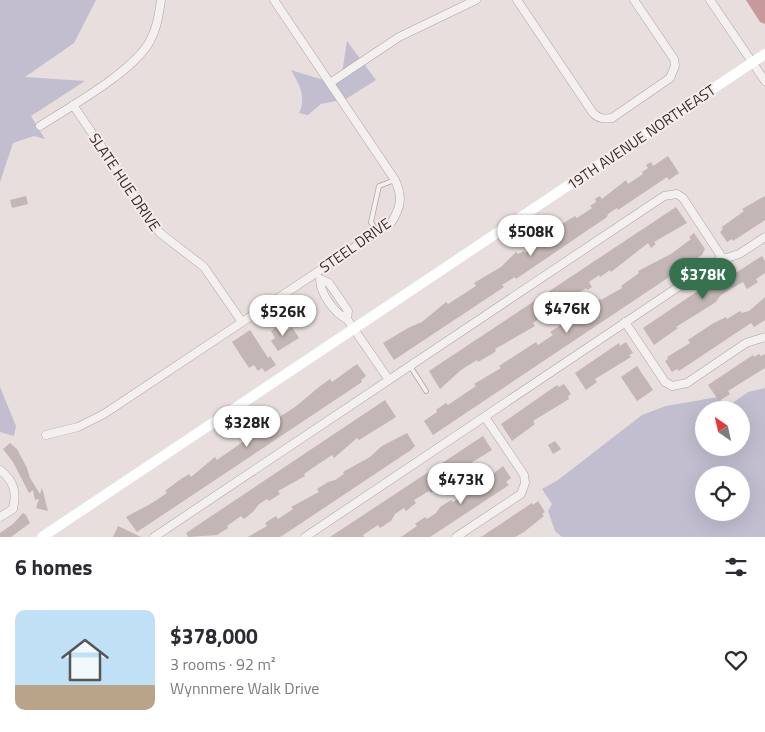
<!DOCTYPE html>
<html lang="en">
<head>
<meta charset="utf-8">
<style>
	body { margin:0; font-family:"Titillium Web",sans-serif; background:#f2f2f3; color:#2b2b33; height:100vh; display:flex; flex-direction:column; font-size:19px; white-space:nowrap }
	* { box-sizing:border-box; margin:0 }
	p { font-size:16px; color:#7c7c81 }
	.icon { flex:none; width:28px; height:28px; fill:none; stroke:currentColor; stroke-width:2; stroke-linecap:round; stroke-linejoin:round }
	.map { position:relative; height:537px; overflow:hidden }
	.panel { display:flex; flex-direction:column; background:#fff; flex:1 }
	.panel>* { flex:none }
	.needle { width:32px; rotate:326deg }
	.controls { position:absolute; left:695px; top:401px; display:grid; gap:10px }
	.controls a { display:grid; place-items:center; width:55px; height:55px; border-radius:50%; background:#fff; box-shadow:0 5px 20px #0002; font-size:25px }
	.price { position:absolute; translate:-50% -42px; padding:0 11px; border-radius:18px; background:#fff; color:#222; font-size:16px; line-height:32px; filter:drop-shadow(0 1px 2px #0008) }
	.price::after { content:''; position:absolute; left:50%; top:30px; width:15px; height:11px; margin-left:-8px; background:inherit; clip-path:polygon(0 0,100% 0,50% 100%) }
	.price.active { background:#36724d; color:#fff }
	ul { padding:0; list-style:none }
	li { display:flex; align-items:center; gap:15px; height:125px; padding:0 15px }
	li span { display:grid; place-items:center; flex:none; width:140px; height:100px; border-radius:10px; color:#555 }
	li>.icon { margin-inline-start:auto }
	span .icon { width:60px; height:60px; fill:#fffc; stroke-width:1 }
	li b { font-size:21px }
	h2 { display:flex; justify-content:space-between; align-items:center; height:60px; padding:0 15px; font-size:21px }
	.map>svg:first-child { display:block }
</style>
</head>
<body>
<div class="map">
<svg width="765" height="537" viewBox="0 0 765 537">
	<rect width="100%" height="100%" fill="#e7dedd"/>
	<g fill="#c2bed0" fill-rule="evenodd">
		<path d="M0 0H96L74 43 25 77 85 81 31 116 45 139 34 136 13 143 0 182Z"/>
		<path d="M347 41 376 80 346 99 321 104 308 115 299 113C307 97 299 84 291 70L330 82 342 73Z"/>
		<path d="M0 387 16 426 14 436 0 432Z"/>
		<path d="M765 388V537H562L555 531 548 511 552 504 542 489 558 480 642 415 666 406 718 397 727 407 748 392ZM704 410H741V448H704ZM704 475H741V512H704Z"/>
	</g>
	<path fill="#c6999a" d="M746 0H765V24L760 22Z"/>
	<g fill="#c3b6b5">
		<path d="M668 156 679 173 669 180 667 177 618 210 617 208 608 214 607 217 516 279 515 277 502 285 504 287 394 360 383 343 408 328 422 322 446 302 448 304 476 286 474 283 501 267 516 252 518 254 524 251 525 253 562 224 575 216 577 218 592 208 590 206 596 202 595 199 600 196 602 199 626 180 628 184 643 174 642 172 648 168 646 165 651 162 653 166Z"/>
		<path d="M26 196 28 204 12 208 10 200Z"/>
		<path d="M765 196V220L733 241 732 239 727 242 720 232 723 229 722 227 744 211 742 209Z"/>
		<path d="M676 207 687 223 654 242 656 244 651 248 648 243 611 272 610 270 600 277 599 275 589 282 592 287 587 290 586 288 555 310 553 307 538 317 539 319 533 323 535 326 495 349 496 351 492 354 478 362 477 360 461 370 440 389 429 371Z"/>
		<path d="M694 233 705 249 702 255 433 435 424 421 437 412 436 410 446 403 448 405 476 386 474 384 501 368 499 366 536 342 538 345 553 335 550 332 561 325 563 326 600 299 601 300 622 288 621 286 639 273 638 271 671 254 691 239 689 237Z"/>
		<path d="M762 256 765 261V273L756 279 758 282 747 289 743 282 729 290 720 296 716 302 676 327 678 328 654 345 643 328 726 272 727 274 732 271 734 274Z"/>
		<path d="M765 297V320L754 327 751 323 679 371 677 369 672 372 665 361 668 359 667 357 690 343 688 340 712 324 726 317 727 319 740 311 742 313 749 311Z"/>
		<path d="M279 325 284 332 292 327 299 338 278 351 271 341 275 338 271 331Z"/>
		<path d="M250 330 268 358 270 356 276 365 265 372 262 368 258 371 254 365 249 368 232 342Z"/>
		<path d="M626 342 633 353 629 355 631 357 595 379 597 382 586 390 575 373 619 343 620 346Z"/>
		<path d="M759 354 761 356 765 354V368L728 391 730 394 719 401 708 385 753 355 754 357Z"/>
		<path d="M357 364 366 376 361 380 362 382 137 532 126 517 152 503 167 493 165 491 178 481 189 474 191 477 215 457 217 460 244 441 243 439 265 422 267 425 295 407 319 387 330 379 332 382Z"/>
		<path d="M637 366 653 390 637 401 621 377Z"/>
		<path d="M564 384 571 394 568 396 569 399 533 421 535 424 512 441 501 424 557 385 559 387Z"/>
		<path d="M385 400 396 417 359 440 357 438 334 458 332 455 317 465 304 474 305 476 278 491 280 494 269 501 267 499 258 505 254 511 244 519 241 516 227 526 228 528 217 535 188 537 186 533Z"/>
		<path d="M407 433 415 446 411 450 294 528 280 537H248L267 526 265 523 276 516 278 519 293 509 291 507 319 492 317 489 328 482 335 480 344 474 343 472 370 457 382 446Z"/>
		<path d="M483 436 492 450 466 466 468 468 431 493 429 491 414 500 416 503 406 511 404 508 395 514 391 521 380 528 378 525 363 535 364 537H330Z"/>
		<path d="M555 441 561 449 553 454 548 445Z"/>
		<path d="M10 443 17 449 27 468 30 478 40 494 42 488 48 511 36 508 39 499 35 500 33 490 29 493 13 462 3 449Z"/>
		<path d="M503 466 511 478 506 482 509 485 430 537H401L417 526 415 524 425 517 427 519 436 513 440 507 451 500 453 502 468 492 466 489 477 482 479 485Z"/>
		<path d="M538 501 545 512 542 514 544 516 524 532 515 537H481L532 503 533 505Z"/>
		<path d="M23 513 26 515 30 523 11 537H0V533L13 524Z"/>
		<path d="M118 526 141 537H113Z"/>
	</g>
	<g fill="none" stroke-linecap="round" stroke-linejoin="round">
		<defs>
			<g id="lane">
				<path d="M377 232 371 222 379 186 395 180"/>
				<path d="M410 366 426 391"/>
			</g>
			<g id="street">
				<path d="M517 0 593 113C599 119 604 119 612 118L670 78 675 66 674 59 634 0"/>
				<path d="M710 0 765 81"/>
				<path d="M330 83 399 37 476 0"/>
				<path d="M73 105 160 233 204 267 242 322"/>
				<path d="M40 126C71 106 133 72 150 41 157 28 159 14 161 0"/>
				<path d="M347 319 348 311 329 283 320 279C320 293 334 313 347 319L389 380"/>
				<path d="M625 322 665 382 672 386 687 383 746 343 765 337"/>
				<path d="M46 435 78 427 104 414 391 223C401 207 403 197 395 180L274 0"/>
				<path d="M0 470C14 481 17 492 13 509L0 517"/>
				<path d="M154 537 664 196 677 194 683 198 723 259"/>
				<path d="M305 537 717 261 739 254 765 237"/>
				<path d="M456 537 521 494 525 483 524 475 485 417"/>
			</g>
		</defs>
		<use href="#lane" stroke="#b1a4a3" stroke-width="5.5"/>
		<use href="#street" stroke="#b1a4a3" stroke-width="9"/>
		<use href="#lane" stroke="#f5f0f0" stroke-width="4"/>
		<use href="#street" stroke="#f5f0f0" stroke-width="8"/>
		<path stroke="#fff" stroke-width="10" d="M42 537 765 54"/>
	</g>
	<g text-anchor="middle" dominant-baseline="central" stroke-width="4" stroke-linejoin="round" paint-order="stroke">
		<g font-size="15" fill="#3d2927" stroke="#f4edec">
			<text transform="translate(641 137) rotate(-34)">19TH AVENUE NORTHEAST</text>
			<text transform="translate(125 182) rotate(56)">SLATE HUE DRIVE</text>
			<text transform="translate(355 245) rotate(-35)">STEEL DRIVE</text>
		</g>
	</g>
</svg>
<div class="controls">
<a><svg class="needle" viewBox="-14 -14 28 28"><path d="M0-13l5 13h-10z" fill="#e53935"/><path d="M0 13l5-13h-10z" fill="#7c7c81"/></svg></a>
<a><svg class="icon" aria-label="locate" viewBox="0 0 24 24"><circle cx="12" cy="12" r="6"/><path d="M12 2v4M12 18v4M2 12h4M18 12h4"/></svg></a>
</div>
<b class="price" style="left:531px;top:257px">$508K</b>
<b class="price active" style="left:703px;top:300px">$378K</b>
<b class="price" style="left:567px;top:334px">$476K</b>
<b class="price" style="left:283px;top:337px">$526K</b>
<b class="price" style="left:247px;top:448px">$328K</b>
<b class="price" style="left:461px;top:505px">$473K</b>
</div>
<section class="panel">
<h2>6 homes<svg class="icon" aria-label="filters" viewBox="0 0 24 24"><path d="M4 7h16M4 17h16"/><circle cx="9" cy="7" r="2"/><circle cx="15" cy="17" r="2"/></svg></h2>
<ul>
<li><span style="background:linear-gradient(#bfe0f5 75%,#b9a48a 0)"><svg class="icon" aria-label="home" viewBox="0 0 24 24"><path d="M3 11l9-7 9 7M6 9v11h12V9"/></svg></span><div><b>$378,000</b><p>3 rooms · 92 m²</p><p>Wynnmere Walk Drive</p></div><svg class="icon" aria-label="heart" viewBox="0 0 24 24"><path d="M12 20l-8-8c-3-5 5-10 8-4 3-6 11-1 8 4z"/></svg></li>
</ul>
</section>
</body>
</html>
